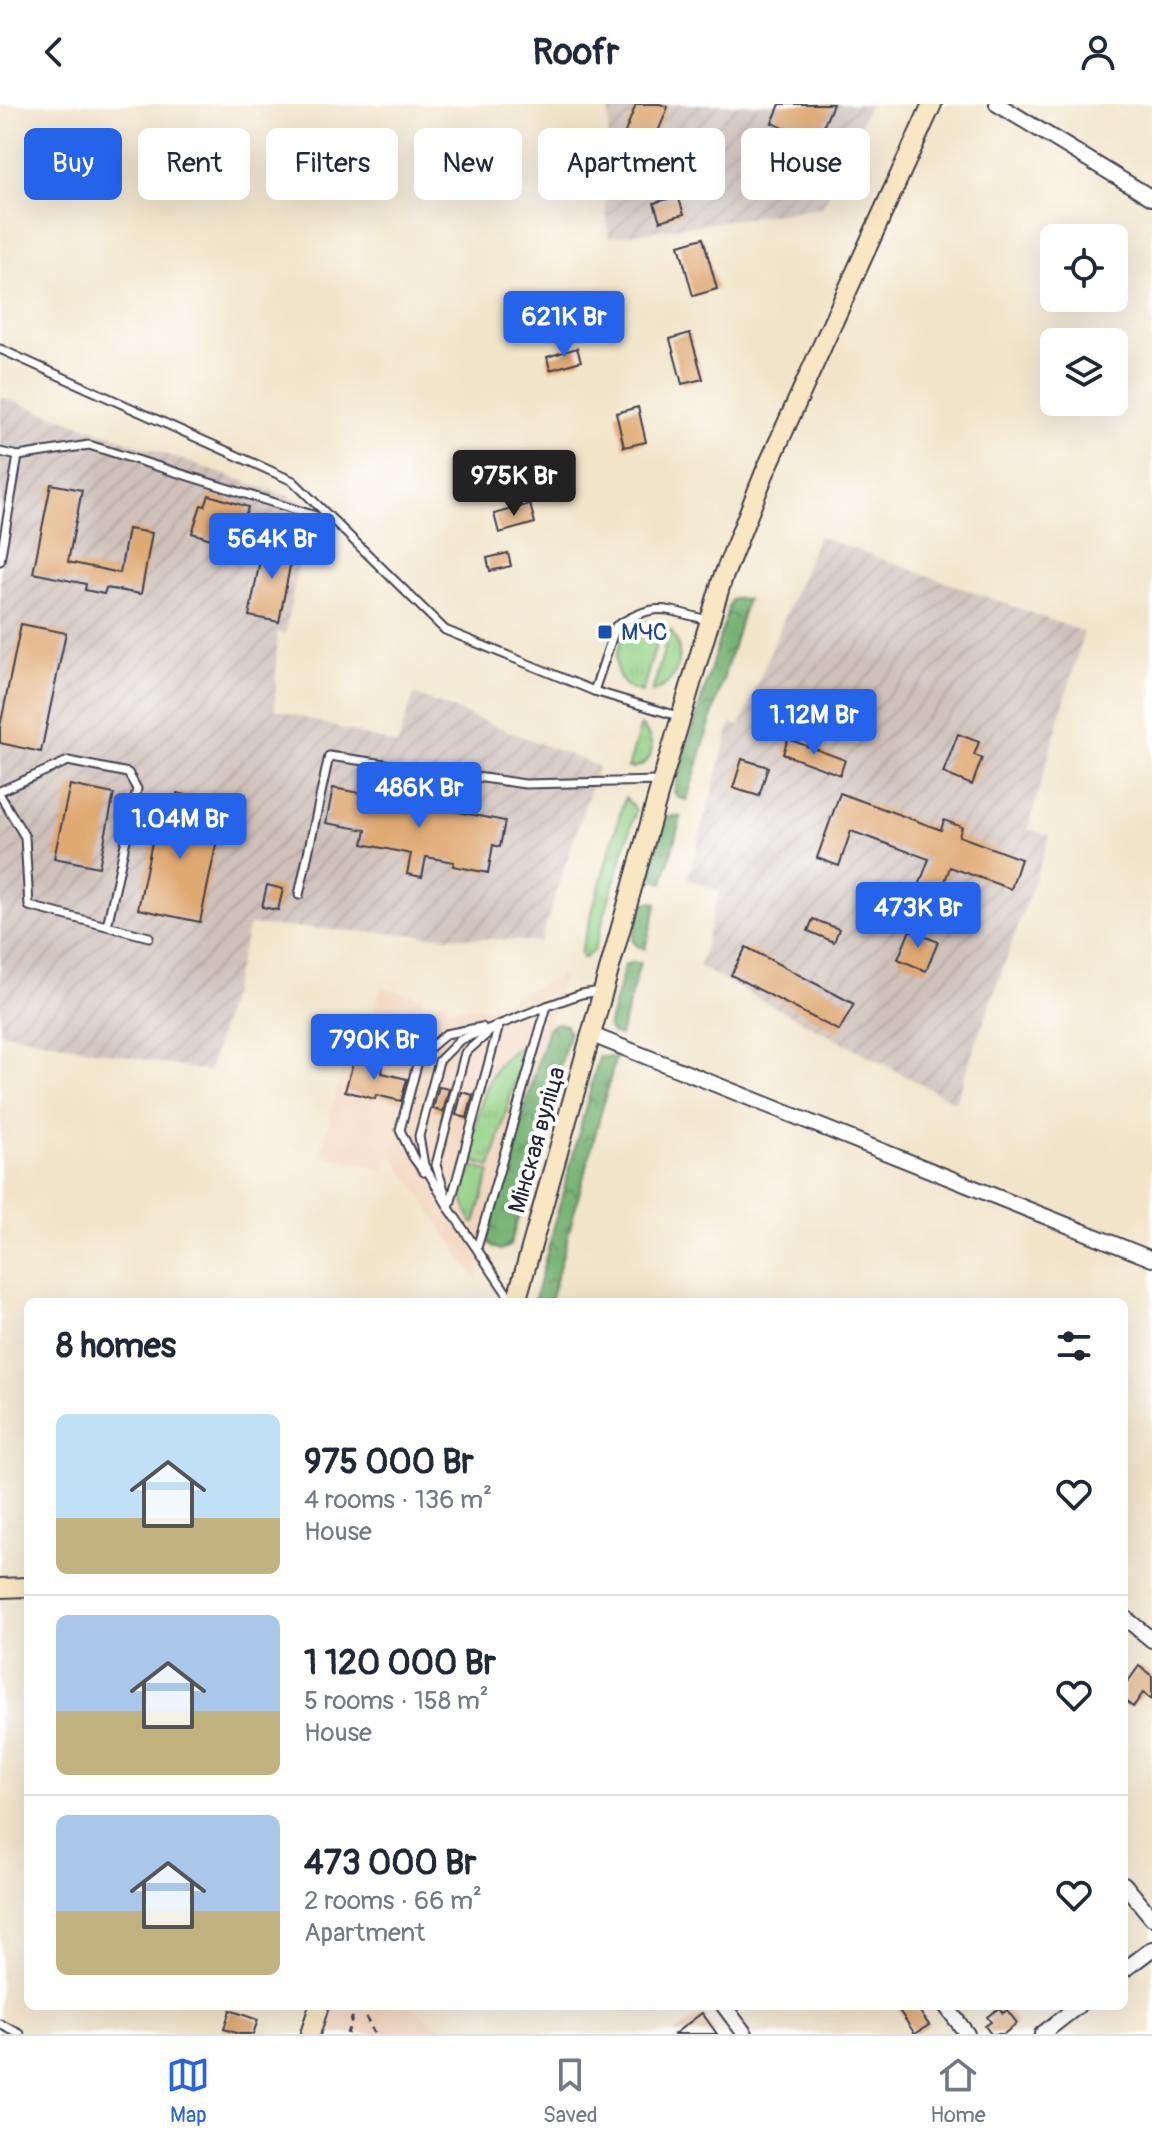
<!DOCTYPE html>
<html lang="en">
<head>
<meta charset="utf-8">
<style>
	body { margin:0; font-family:Pangolin,sans-serif; background:#f6f6f7; color:#1f2937; height:100vh; display:flex; flex-direction:column; font-size:30px; white-space:nowrap }
	* { box-sizing:border-box; margin:0 }
	p { font-size:26px; color:#747a83 }
	.icon { flex:none; width:44px; height:44px; fill:none; stroke:currentColor; stroke-width:2; stroke-linecap:round; stroke-linejoin:round }
	.map { position:relative; flex:1; overflow:hidden }
	.side { position:absolute; left:24px; top:1194px; width:1104px; height:712px; display:flex; flex-direction:column; background:#fff; border-radius:12px; box-shadow:0 8px 32px #0002 }
	.side>* { flex:none }
	.banner { position:absolute; left:24px; top:24px; width:1104px; height:72px; display:flex; gap:16px }
	.fabs { position:absolute; left:1040px; top:120px; display:grid; gap:16px }
	.fabs a { display:grid; place-items:center; width:88px; height:88px; border-radius:12px; background:#fff; box-shadow:0 8px 32px #0002; font-size:40px }
	.price { position:absolute; translate:-50% -68px; padding:0 18px; border-radius:8px; background:#2563eb; color:#fff; font-size:26px; line-height:52px; filter:drop-shadow(0 2px 4px #0008) }
	.price::after { content:''; position:absolute; left:50%; top:48px; width:24px; height:18px; margin-left:-12px; background:inherit; clip-path:polygon(0 0,100% 0,50% 100%) }
	.price.selected { background:#222; color:#fff }
	ul { padding:0; list-style:none }
	li { display:flex; align-items:center; gap:24px; height:200px; padding:0 32px }
	li+li { border-top:2px solid #e0e1e3 }
	li span { display:grid; place-items:center; flex:none; width:224px; height:160px; border-radius:12px; color:#555 }
	li>.icon { margin-inline-start:auto }
	span .icon { width:96px; height:96px; fill:#fffc; stroke-width:1 }
	li b { font-size:34px }
	h2 { display:flex; justify-content:space-between; align-items:center; height:96px; padding:0 32px; font-size:34px }
	.pill { padding:0 28px; border-radius:12px; background:#fff; box-shadow:0 8px 32px #0002; font-size:28px; line-height:72px }
	.pill.selected { background:#2563eb; color:#fff }
	header { display:flex; justify-content:space-between; align-items:center; height:104px; padding:0 32px; background:#fff; font-size:36px; font-weight:800 }
	.menu { display:flex; justify-content:space-around; align-items:center; height:112px; border-top:2px solid #e0e1e3; background:#fff; font-size:22px; color:#747a83 }
	.menu a { display:grid; justify-items:center; gap:4px }
	.menu .selected { color:#2563eb }
	.map>svg:first-child { display:block }
</style>
</head>
<body>
<header><svg class="icon" aria-label="back" viewBox="0 0 24 24"><path d="M15 5l-7 7 7 7"/></svg>Roofr<svg class="icon" aria-label="person" viewBox="0 0 24 24"><circle cx="12" cy="8" r="4"/><path d="M4 21q1-7 8-7t8 7"/></svg></header>
<div class="map">
<svg width="1152" height="1930" viewBox="0 0 1152 1930">
	<defs>
		<pattern id="industrial-furrows" width="10" height="10" patternUnits="userSpaceOnUse" patternTransform="scale(2)"><rect width="10" height="10" fill="#cfc1ba"/><path d="M-1 1l2-2M0 10L10 0M9 11l2-2" fill="none" stroke="#b1a6a1"/></pattern>
		<pattern id="grass-tufts" width="24" height="20" patternUnits="userSpaceOnUse" patternTransform="scale(2)"><rect width="24" height="20" fill="#93d084"/><path d="M3 7l-1-3M5 7V3M7 7l1-3M15 17l-1-3M17 17v-4M19 17l1-3" fill="none" stroke="#7eb273"/></pattern>
		<pattern id="forest-crowns" width="20" height="18" patternUnits="userSpaceOnUse" patternTransform="scale(2)"><rect width="20" height="18" fill="#76b272"/><path d="M2 6a3 3 0 1 1 6 0M12 15a3 3 0 1 1 6 0" fill="none" stroke="#60905f"/></pattern>
	</defs>
	<rect width="100%" height="100%" fill="#fff"/>
	<filter id="ink" filterUnits="userSpaceOnUse"><feTurbulence type="fractalNoise" baseFrequency=".0125" numOctaves="2"/><feDisplacementMap in="SourceGraphic" scale="16" xChannelSelector="R" yChannelSelector="G"/><feConvolveMatrix kernelMatrix="1 2 1 2 8 2 1 2 1" color-interpolation-filters="sRGB"/></filter>
	<filter id="wash" filterUnits="userSpaceOnUse"><feTurbulence type="fractalNoise" baseFrequency=".006" numOctaves="4" result="noise"/><feDisplacementMap in="SourceGraphic" scale="32" xChannelSelector="R" yChannelSelector="G"/><feGaussianBlur stdDeviation="1.8" result="paint"/><feColorMatrix in="noise" values="0 0 0 0 0 0 0 0 0 0 0 0 0 0 0 0 0 1.4 0 .05"/><feComposite in="paint" operator="in"/></filter>
	<g filter="url(#wash)">
		<rect width="100%" height="100%" fill="#f1e4c9"/>
		<g fill="#f2d5bd">
			<path d="M564 870 476 1175 395 1054 389 1053 385 1066 321 1051 346 947 404 960 417 922 374 909 381 883 422 893 420 904 430 907 436 906 435 898 447 896 449 904 492 903Z"/>
			<path d="M333 1902H412L446 1930H324Z"/>
		</g>
		<g fill="url(#industrial-furrows)">
			<path d="M609 0H869L823 103 609 133 606 104Z"/>
			<path d="M0 293 310 400 285 530 277 529 275 605 397 641 414 590 598 662 540 838 249 821 209 968 0 928Z"/>
			<path d="M818 432 1084 528 1028 725 1050 732 955 998 699 863 719 787 688 775 731 619 740 622Z"/>
		</g>
		<g fill="url(#grass-tufts)" stroke="#5a7960" stroke-width="2">
			<path d="M647 518 662 521 642 588C638 586 634 586 630 584 604 569 617 523 647 518Z"/>
			<path d="M670 526C688 547 678 581 652 588Z"/>
			<path d="M641 621C657 638 656 663 628 664Z"/>
			<path d="M625 693 636 706 594 846 585 854H582L580 850Z"/>
			<path d="M524 941 529 942 522 966H518L491 1063 467 1055C477 1019 484 955 524 941Z"/>
			<path d="M465 1060 490 1068 475 1119H472C462 1102 461 1079 465 1060Z"/>
		</g>
		<g fill="url(#forest-crowns)" stroke="#4c6a56" stroke-width="2">
			<path d="M738 494 747 495 687 696 679 694 674 688 731 496Z"/>
			<path d="M673 712 681 713 663 779 655 776 651 769 666 714Z"/>
			<path d="M649 798 657 799 645 845 637 842 632 836 642 800Z"/>
			<path d="M632 858 640 859 620 932 612 929 608 923 625 861Z"/>
			<path d="M556 919 566 921 569 930 510 1142 501 1146 493 1143 487 1136 548 924Z"/>
			<path d="M599 953H616L550 1198H534Z"/>
		</g>
		<g id="blocks">
			<g fill="#dfa972">
				<path d="M636 0H660L668 3 649 50 621 39Z"/>
				<path d="M780 0H833L817 38 772 19Z"/>
				<path d="M626 66 641 67 640 85 625 84Z"/>
				<path d="M678 92 684 110 660 117 654 99Z"/>
				<path d="M703 134 717 185 693 192 679 141Z"/>
				<path d="M690 229 703 275 682 280 670 235Z"/>
				<path d="M577 244 581 257 550 266 547 253Z"/>
				<path d="M638 303 646 338 624 343 616 309Z"/>
				<path d="M51 380 82 386 68 458 120 469 128 425 152 429 141 490 106 484 104 490 85 486 86 480 33 469Z"/>
				<path d="M209 391 248 403 236 443 192 429 201 401 205 402Z"/>
				<path d="M530 400 535 419 499 429 494 410Z"/>
				<path d="M264 436 294 442 279 518 249 512Z"/>
				<path d="M508 449 511 462 490 467 487 454Z"/>
				<path d="M21 520 66 529 41 648 0 639V623Z"/>
				<path d="M958 630 979 638 974 651 982 654 972 681 943 669Z"/>
				<path d="M788 635 845 656 840 671 783 650Z"/>
				<path d="M742 655 768 663 759 692 733 684Z"/>
				<path d="M70 681 114 690 99 763 54 754Z"/>
				<path d="M333 684 505 717 500 743 493 741 488 769 453 762 454 758 426 753 422 773 407 770 411 750 363 740 366 726 326 719Z"/>
				<path d="M177 689 196 693 193 707 222 713 200 818 138 805 160 700 174 703Z"/>
				<path d="M840 689 941 726 944 716 962 723 959 732 1021 755 1011 785 950 763 936 803 914 795 929 755 851 727 839 762 817 754Z"/>
				<path d="M267 781 283 785 278 806 262 803Z"/>
				<path d="M813 815 839 825 834 838 808 827Z"/>
				<path d="M910 826 938 838 926 867 898 855Z"/>
				<path d="M746 843 854 900 839 927 731 871Z"/>
				<path d="M354 955 383 962 382 969 407 975 401 997 376 991 375 995 345 987Z"/>
				<path d="M439 983 449 985 443 1008 433 1005Z"/>
				<path d="M462 988 473 991 467 1014 456 1011Z"/>
				<path d="M1139 1562 1152 1572V1596L1143 1589 1133 1603 1124 1596V1583Z"/>
				<path d="M896 1902H916L929 1921 915 1930Z"/>
				<path d="M999 1904 1003 1909 1007 1906 1017 1919 1004 1930H991L985 1922 991 1918 987 1913Z"/>
				<path d="M230 1906 258 1916 253 1930H239L224 1925Z"/>
				<path d="M702 1909 717 1930H674Z"/>
			</g>
		</g>
	</g>
	<g filter="url(#ink)">
		<use href="#blocks" fill-opacity="0" stroke="#413f50" stroke-width="2"/>
		<g fill="none" stroke-linecap="round" stroke-linejoin="round">
			<defs>
				<g id="lane">
					<path d="M0 245 293 377 445 526 594 587 681 613"/>
					<path d="M0 348 18 352"/>
					<path d="M0 457 18 352 89 341 335 418"/>
					<path d="M594 587 616 522C656 497 664 505 707 516"/>
					<path d="M0 687 68 657 128 669 137 685 107 822"/>
					<path d="M0 691 25 733 29 802 149 833"/>
					<path d="M299 791 329 652 525 680 660 677"/>
					<path d="M424 1068 413 1053 400 1026 419 953 446 930 482 923"/>
					<path d="M446 1092 436 1061 465 949 495 923"/>
					<path d="M449 1104 499 921"/>
					<path d="M477 1144 547 902"/>
					<path d="M512 1197 449 1104 424 1061 419 1032 439 957 460 936 547 902 581 890 601 887"/>
					<path d="M0 1920 20 1930"/>
				</g>
				<g id="street">
					<path d="M997 0 1152 94"/>
					<path d="M592 931 1152 1155"/>
					<path d="M1124 1513 1152 1536"/>
					<path d="M1124 1780 1152 1814"/>
					<path d="M1124 1866 1152 1845"/>
					<path d="M724 1902 745 1930"/>
					<path d="M946 1902 967 1930"/>
					<path d="M1042 1930 1078 1902"/>
				</g>
				<g id="secondary">
					<path d="M516 1198 662 677 722 476 765 368 932 0"/>
					<path d="M0 1484 28 1483"/>
					<path d="M310 1930 319 1902"/>
				</g>
			</defs>
			<use href="#lane" stroke="#413f50" stroke-width="11"/>
			<use href="#street" stroke="#413f50" stroke-width="18"/>
			<use href="#secondary" stroke="#413f50" stroke-width="22"/>
			<g stroke="#413f50" stroke-width="3" stroke-dasharray="6 6" stroke-linecap="butt">
				<path d="M361 1902 374 1930"/>
				<path d="M347 1930 356 1902"/>
			</g>
			<use href="#lane" stroke="#fff" stroke-width="7"/>
			<use href="#street" stroke="#fff" stroke-width="14"/>
			<use href="#secondary" stroke="#f9e7c3" stroke-width="18"/>
		</g>
	</g>
	<rect fill="#1a4fb4" stroke="#fff" stroke-width="3" x="597" y="520" width="16" height="16" rx="4"/>
	<g text-anchor="middle" dominant-baseline="central" stroke-width="8" stroke-linejoin="round" paint-order="stroke">
		<g font-size="24" fill="#164399" stroke="#fff" text-anchor="start">
			<text x="621" y="528">МЧС</text>
		</g>
		<g font-size="24" fill="#22223b" stroke="#fff">
			<text transform="translate(537 1036) rotate(-74)">Мінская вуліца</text>
		</g>
	</g>
</svg>
<div class="fabs">
<a><svg class="icon" aria-label="locate" viewBox="0 0 24 24"><circle cx="12" cy="12" r="6"/><path d="M12 2v4M12 18v4M2 12h4M18 12h4"/></svg></a>
<a><svg class="icon" aria-label="layers" viewBox="0 0 24 24"><path d="M12 4l9 5-9 5-9-5zM3 14l9 5 9-5"/></svg></a>
</div>
<b class="price" style="left:564px;top:255px">621K Br</b>
<b class="price selected" style="left:514px;top:414px">975K Br</b>
<b class="price" style="left:272px;top:477px">564K Br</b>
<b class="price" style="left:814px;top:653px">1.12M Br</b>
<b class="price" style="left:419px;top:726px">486K Br</b>
<b class="price" style="left:180px;top:757px">1.04M Br</b>
<b class="price" style="left:918px;top:846px">473K Br</b>
<b class="price" style="left:374px;top:978px">790K Br</b>
<div class="banner">
<a class="pill selected">Buy</a>
<a class="pill">Rent</a>
<a class="pill">Filters</a>
<a class="pill">New</a>
<a class="pill">Apartment</a>
<a class="pill">House</a>
</div>
<section class="side">
<h2>8 homes<svg class="icon" aria-label="filters" viewBox="0 0 24 24"><path d="M4 7h16M4 17h16"/><circle cx="9" cy="7" r="2"/><circle cx="15" cy="17" r="2"/></svg></h2>
<ul>
<li><span style="background:linear-gradient(#bfe0f5 65%,#c2b280 0)"><svg class="icon" aria-label="home" viewBox="0 0 24 24"><path d="M3 11l9-7 9 7M6 9v11h12V9"/></svg></span><div><b>975 000 Br</b><p>4 rooms · 136 m²</p><p>House</p></div><svg class="icon" aria-label="heart" viewBox="0 0 24 24"><path d="M12 20l-8-8c-3-5 5-10 8-4 3-6 11-1 8 4z"/></svg></li>
<li><span style="background:linear-gradient(#a9c7e8 60%,#c2b280 0)"><svg class="icon" aria-label="home" viewBox="0 0 24 24"><path d="M3 11l9-7 9 7M6 9v11h12V9"/></svg></span><div><b>1 120 000 Br</b><p>5 rooms · 158 m²</p><p>House</p></div><svg class="icon" aria-label="heart" viewBox="0 0 24 24"><path d="M12 20l-8-8c-3-5 5-10 8-4 3-6 11-1 8 4z"/></svg></li>
<li><span style="background:linear-gradient(#a9c7e8 60%,#c2b280 0)"><svg class="icon" aria-label="home" viewBox="0 0 24 24"><path d="M3 11l9-7 9 7M6 9v11h12V9"/></svg></span><div><b>473 000 Br</b><p>2 rooms · 66 m²</p><p>Apartment</p></div><svg class="icon" aria-label="heart" viewBox="0 0 24 24"><path d="M12 20l-8-8c-3-5 5-10 8-4 3-6 11-1 8 4z"/></svg></li>
</ul>
</section>
</div>
<nav class="menu">
<a class="selected"><svg class="icon" aria-label="map" viewBox="0 0 24 24"><path d="M3 6l6-2 6 2 6-2v14l-6 2-6-2-6 2zM9 4v14M15 6v14"/></svg>Map</a>
<a><svg class="icon" aria-label="saved" viewBox="0 0 24 24"><path d="M7 4h10v16l-5-4-5 4z"/></svg>Saved</a>
<a><svg class="icon" aria-label="home" viewBox="0 0 24 24"><path d="M3 11l9-7 9 7M6 9v11h12V9"/></svg>Home</a>
</nav>
</body>
</html>
